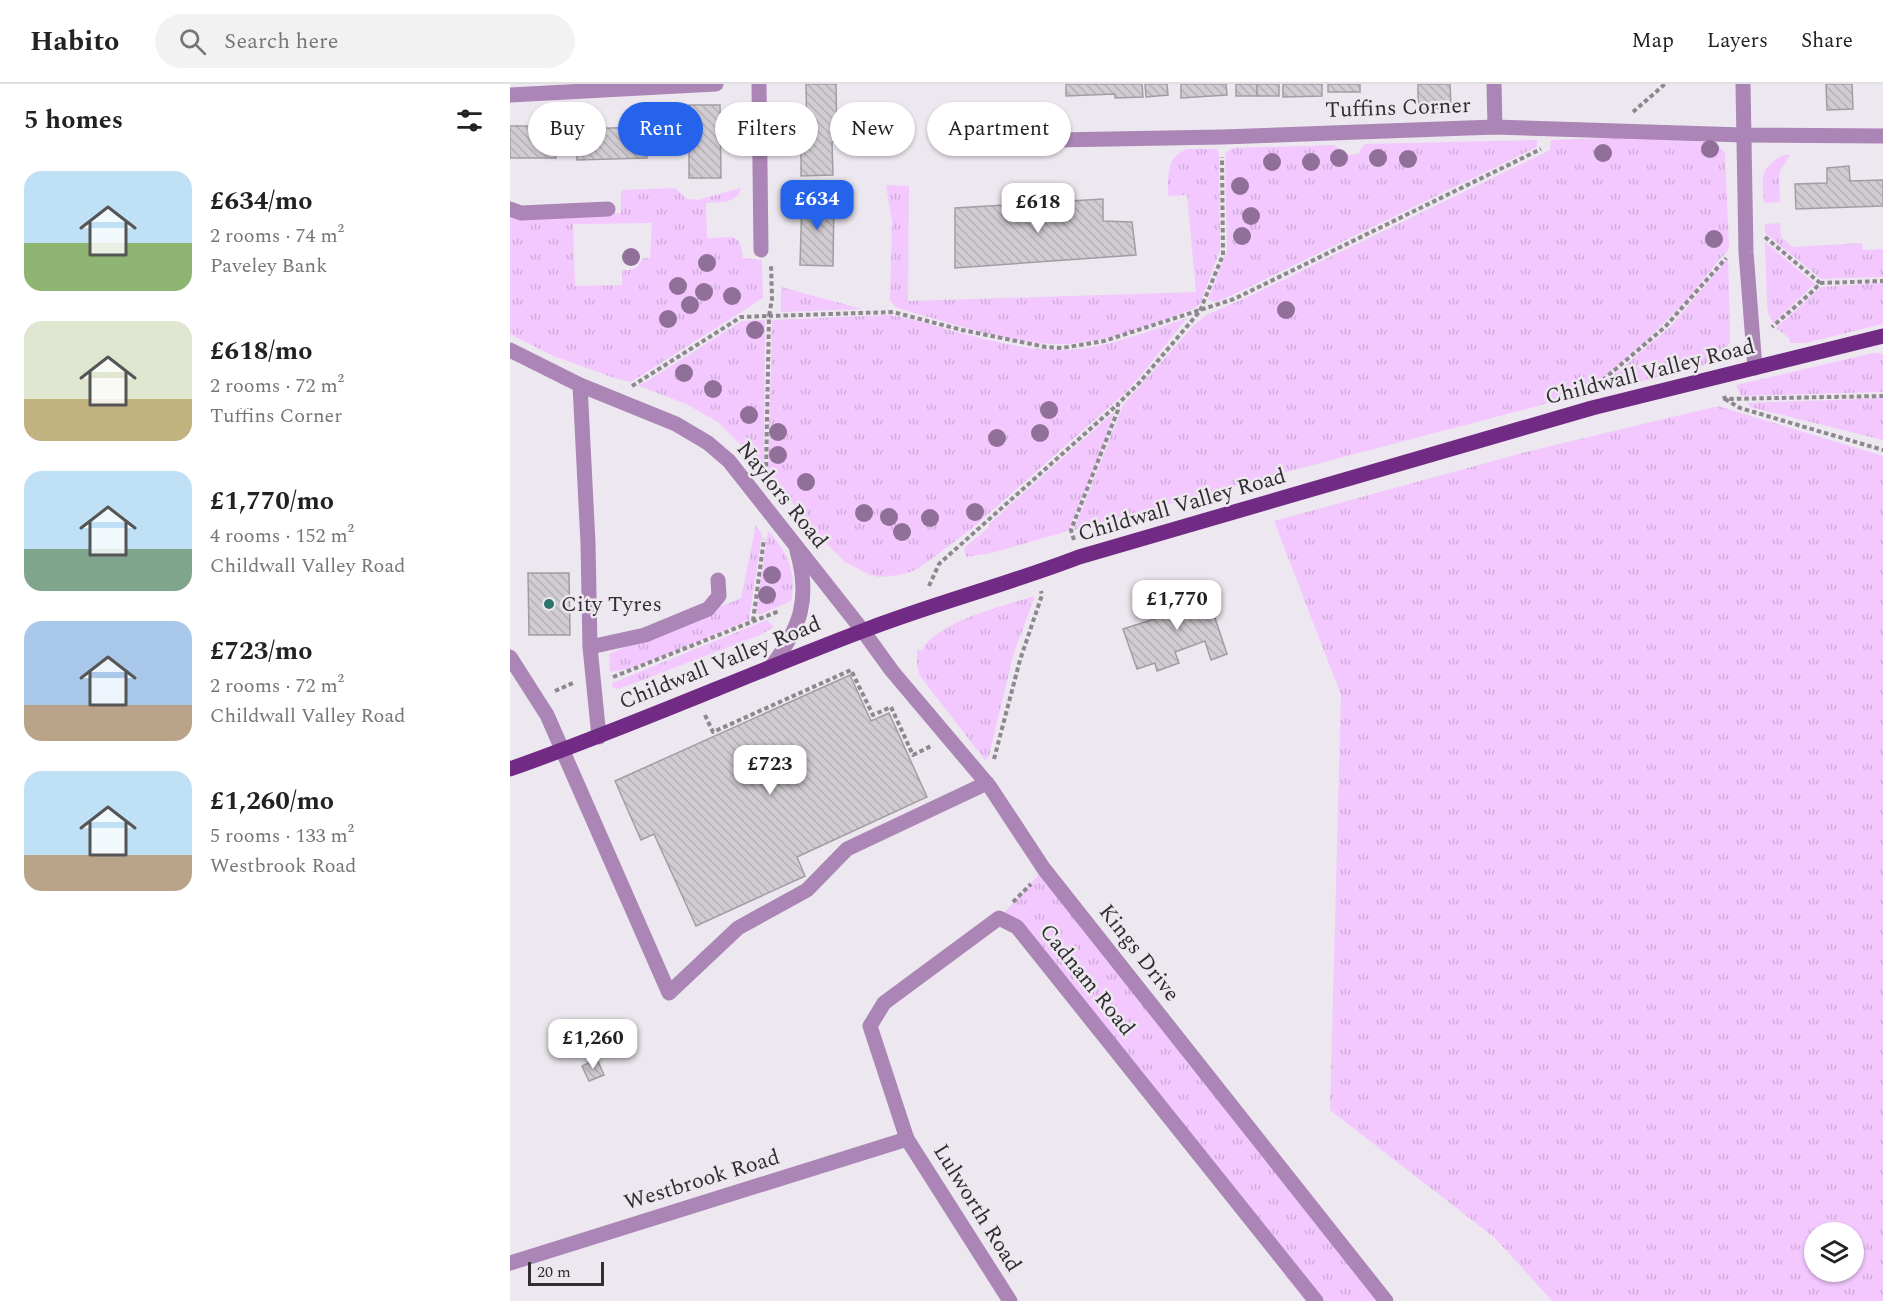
<!DOCTYPE html>
<html lang="en">
<head>
<meta charset="utf-8">
<style>
	body { margin:0; font-family:Spectral,serif; background:#f2f2f2; color:#222; height:100vh; display:flex; flex-direction:column; font-size:22px; white-space:nowrap }
	* { box-sizing:border-box; margin:0 }
	p { font-size:20px; color:#767676 }
	.icon { flex:none; width:33px; height:33px; fill:none; stroke:currentColor; stroke-width:2; stroke-linecap:round; stroke-linejoin:round }
	.map { position:relative; flex:1; overflow:hidden }
	.drawer { display:flex; flex-direction:column; background:#fff; width:510px }
	.drawer>* { flex:none }
	.guide { position:absolute; left:18px; top:18px; width:570px; height:54px; display:flex; gap:12px }
	.buttons { position:absolute; left:1294px; top:1138px; display:grid; gap:12px }
	.buttons a { display:grid; place-items:center; width:60px; height:60px; border-radius:50%; background:#fff; box-shadow:0 2px 4px #0004; font-size:30px }
	.scale { position:absolute; left:18px; bottom:15px; width:76px; box-sizing:border-box; padding-left:6px; border:3px solid #312e31; border-top:0; font-size:16px; line-height:21px; white-space:nowrap; color:#312e31; -webkit-text-stroke:4px #ede8ef; paint-order:stroke }
	.price { position:absolute; translate:-50% -51px; padding:0 14px; border-radius:12px; background:#fff; color:#222; font-size:20px; line-height:39px; filter:drop-shadow(0 2px 3px #0008) }
	.price::after { content:''; position:absolute; left:50%; top:36px; width:18px; height:14px; margin-left:-9px; background:inherit; clip-path:polygon(0 0,100% 0,50% 100%) }
	.price.selected { background:#2563eb; color:#fff }
	ul { padding:0; list-style:none }
	li { display:flex; align-items:center; gap:18px; height:150px; padding:0 24px }
	li span { display:grid; place-items:center; flex:none; width:168px; height:120px; border-radius:18px; color:#555 }
	li>.icon { margin-inline-start:auto }
	span .icon { width:72px; height:72px; fill:#fffc; stroke-width:1 }
	li b { font-size:26px }
	h2 { display:flex; justify-content:space-between; align-items:center; height:72px; padding:0 24px; font-size:26px }
	.tag { padding:0 21px; border-radius:27px; background:#fff; box-shadow:0 2px 4px #0004; font-size:21px; line-height:54px }
	.tag.selected { background:#2563eb; color:#fff }
	header { display:flex; align-items:center; gap:36px; box-sizing:border-box; height:84px; padding:0 30px; background:#fff; border-bottom:2px solid #e0e0e0 }
	header strong { font-size:28px }
	nav { display:flex; gap:33px; margin-inline-start:auto; font-size:21px }
	.search { width:420px; height:54px; background:#f2f2f2; display:flex; align-items:center; gap:15px; box-sizing:border-box; padding:0 21px; border-radius:33px; color:#767676; font-size:22px }
	main { display:flex; flex:1; min-height:0 }
	.map>svg:first-child { display:block }
</style>
</head>
<body>
<header>
<strong>Habito</strong>
<div class="search"><svg class="icon" aria-label="search" viewBox="0 0 24 24"><circle cx="10" cy="10" r="6"/><path d="M15 15l6 6"/></svg>Search here</div>
<nav><a>Map</a><a>Layers</a><a>Share</a></nav>
</header>
<main>
<section class="drawer">
<h2>5 homes<svg class="icon" aria-label="filters" viewBox="0 0 24 24"><path d="M4 7h16M4 17h16"/><circle cx="9" cy="7" r="2"/><circle cx="15" cy="17" r="2"/></svg></h2>
<ul>
<li><span style="background:linear-gradient(#bfe0f5 60%,#8fb573 0)"><svg class="icon" aria-label="home" viewBox="0 0 24 24"><path d="M3 11l9-7 9 7M6 9v11h12V9"/></svg></span><div><b>£634/mo</b><p>2 rooms · 74 m²</p><p>Paveley Bank</p></div></li>
<li><span style="background:linear-gradient(#dfe7d0 65%,#c2b280 0)"><svg class="icon" aria-label="home" viewBox="0 0 24 24"><path d="M3 11l9-7 9 7M6 9v11h12V9"/></svg></span><div><b>£618/mo</b><p>2 rooms · 72 m²</p><p>Tuffins Corner</p></div></li>
<li><span style="background:linear-gradient(#bfe0f5 65%,#7fa58c 0)"><svg class="icon" aria-label="home" viewBox="0 0 24 24"><path d="M3 11l9-7 9 7M6 9v11h12V9"/></svg></span><div><b>£1,770/mo</b><p>4 rooms · 152 m²</p><p>Childwall Valley Road</p></div></li>
<li><span style="background:linear-gradient(#a9c7e8 70%,#b9a48a 0)"><svg class="icon" aria-label="home" viewBox="0 0 24 24"><path d="M3 11l9-7 9 7M6 9v11h12V9"/></svg></span><div><b>£723/mo</b><p>2 rooms · 72 m²</p><p>Childwall Valley Road</p></div></li>
<li><span style="background:linear-gradient(#bfe0f5 70%,#b9a48a 0)"><svg class="icon" aria-label="home" viewBox="0 0 24 24"><path d="M3 11l9-7 9 7M6 9v11h12V9"/></svg></span><div><b>£1,260/mo</b><p>5 rooms · 133 m²</p><p>Westbrook Road</p></div></li>
</ul>
</section>
<div class="map">
<svg width="1373" height="1217" viewBox="0 0 1373 1217">
	<defs>
		<pattern id="grass-tufts" width="24" height="20" patternUnits="userSpaceOnUse" patternTransform="scale(1.5)"><rect width="24" height="20" fill="#f2c8fe"/><path d="M3 7l-1-3M5 7V3M7 7l1-3M15 17l-1-3M17 17v-4M19 17l1-3" fill="none" stroke="#d0acda"/></pattern>
		<pattern id="building-back-hatch" width="6" height="6" patternUnits="userSpaceOnUse" patternTransform="scale(1.5)"><rect width="6" height="6" fill="#d1ccd2"/><path d="M-1 5l2 2M0 0l6 6M5-1l2 2" fill="none" stroke="#b4b0b5"/></pattern>
	</defs>
	<rect width="100%" height="100%" fill="#ede8ef"/>
	<g fill="url(#grass-tufts)" fill-rule="evenodd">
		<path d="M1186 51 1207 60 1215 69 1219 160 1218 167 1208 177 1176 217 1137 256 1073 310 757 393 564 446 613 321 684 241 696 231 740 212 1040 66 1041 56Z"/>
		<path d="M1027 56V63L731 207 706 218 698 216 717 167 715 70 722 64 825 61 836 71 849 70 851 64 855 60Z"/>
		<path d="M678 65H707L709 70 710 166 690 220 683 225C644 239 596 259 555 260 501 261 445 240 394 226L385 223 380 216 382 138 376 101 399 102 398 217 686 208 677 111 658 112C658 94 656 71 678 65Z"/>
		<path d="M1273 71H1280L1269 89 1270 118 1254 119C1252 92 1249 85 1273 71Z"/>
		<path d="M165 104 177 115 188 116 231 104C227 120 210 118 196 119L197 154 223 153 230 158 233 174 252 176 253 214 121 298 107 295 41 271 0 250V128L23 131 111 129V106ZM142 139 140 174H133C128 184 123 187 112 186V201L65 202 63 140Z"/>
		<path d="M1270 139 1271 153 1283 163 1352 159 1353 166 1373 165V193L1311 195 1255 149V140Z"/>
		<path d="M1255 158 1305 200 1263 239 1258 229 1257 221Z"/>
		<path d="M1218 174 1220 242V258L1215 265 1193 282 1083 309 1161 242Z"/>
		<path d="M1373 199V240L1295 259H1280L1279 254 1266 244 1311 203Z"/>
		<path d="M271 203 352 225 271 228Z"/>
		<path d="M378 231C406 234 431 245 458 251 486 258 515 265 544 266 589 268 635 248 677 234L633 289 615 309 466 441 415 480 403 487 389 491 370 493 360 491 335 478 315 458 258 389 262 236Z"/>
		<path d="M255 236 254 384 208 338 176 320 127 301 134 299 232 237Z"/>
		<path d="M1363 269 1373 270V308L1231 312 1226 301Z"/>
		<path d="M1373 314V356L1240 323 1238 319Z"/>
		<path d="M1208 322 1373 372V1217H1042L985 1154 820 1026 831 611 764 437 1016 368ZM1305 1149H1344V1188H1305Z"/>
		<path d="M604 328 589 374 558 447 482 469 456 473 454 464 479 443V440Z"/>
		<path d="M246 441 252 451 239 536 145 575 118 585 100 588 99 570 231 514Z"/>
		<path d="M258 447C278 467 287 490 281 517L249 531 246 526Z"/>
		<path d="M525 512 503 572 479 672 475 676 410 592 407 581V566H412C426 538 495 521 525 512Z"/>
		<path d="M257 536 264 543 250 551 109 605 103 604 102 599Z"/>
		<path d="M534 785 872 1217H795L507 843 489 834Z"/>
	</g>
	<g fill="url(#building-back-hatch)" stroke="#a29da4" stroke-width="1.5">
		<path d="M296 0H326L327 57 322 58 323 91 291 92V55H297Z"/>
		<path d="M556 0H632L633 13 605 14V10L556 12Z"/>
		<path d="M635 0H657L658 11 636 13Z"/>
		<path d="M671 0H716L717 11 671 14Z"/>
		<rect x="726" y="0" width="21" height="12"/>
		<rect x="747" y="0" width="22" height="12"/>
		<path d="M773 0H812V12L773 13Z"/>
		<rect x="818" y="0" width="32" height="8"/>
		<path d="M908 0H940L941 24 908 25Z"/>
		<path d="M1316 0H1342L1343 25 1317 26Z"/>
		<path d="M179 21H210L211 94H179Z"/>
		<rect x="0" y="42" width="46" height="32"/>
		<path d="M136 43 137 74 67 76 66 45Z"/>
		<path d="M1339 82 1340 97 1373 96V122L1286 125 1285 100 1317 99V84Z"/>
		<path d="M292 113H324L323 182 290 181Z"/>
		<path d="M593 115V137L622 138 626 171 445 184V124Z"/>
		<path d="M18 489H59L60 551H19Z"/>
		<path d="M693 498 717 570 701 576 695 557 665 568 669 579 647 587 645 579 627 585 613 545 663 529 656 511Z"/>
		<path d="M340 591 361 637 379 629 417 713 287 773 295 792 186 842 144 750 131 756 105 697Z"/>
		<path d="M87 975 94 991 79 997 72 982Z"/>
	</g>
	<g fill="none" stroke-linecap="round" stroke-linejoin="round">
		<g stroke="#8c888d" stroke-width="4" stroke-dasharray="4.5 3" stroke-linecap="butt">
			<path d="M1123 28 1155 0"/>
			<path d="M1255 153 1310 199 1303 207 1262 243"/>
			<path d="M1310 199 1373 197"/>
			<path d="M1087 301 1155 243 1216 174"/>
			<path d="M122 302 231 233 259 232 262 215 261 180"/>
			<path d="M1214 312 1215 315 1373 312"/>
			<path d="M1215 315 1230 324 1373 366"/>
			<path d="M256 390 259 232 383 228 452 246 536 263 552 264 594 257 724 215 1031 65"/>
			<path d="M564 456 561 446 608 326V320L629 299 690 227 694 217 713 171 712 73"/>
			<path d="M419 502 429 480 608 320"/>
			<path d="M243 537 254 455"/>
			<path d="M103 593 269 527"/>
			<path d="M45 607 63 599"/>
			<path d="M195 631 203 648 341 586 363 631 381 623 403 671 421 662"/>
			<path d="M484 675 510 576 532 511 531 507"/>
			<path d="M503 818 521 800"/>
		</g>
		<g stroke="#aa85b5" stroke-width="15">
			<path d="M249 0 251 166"/>
			<path d="M984 0 985 43"/>
			<path d="M1233 0 1236 168 1245 284"/>
			<path d="M0 11 206 0"/>
			<path d="M544 56 712 53 985 43 1233 51 1373 52"/>
			<path d="M0 125 11 129 98 125"/>
			<path d="M0 266 70 301 166 340 198 359 219 377 353 547 382 587 480 703 534 785 876 1217"/>
			<path d="M70 301 78 459 80 563 89 653"/>
			<path d="M80 563 135 551 198 525 209 512 208 496"/>
			<path d="M0 573 37 631 159 909 228 844 297 806 337 765 477 699"/>
			<path d="M261 583C290 544 301 516 287 467"/>
			<path d="M0 1179 397 1055"/>
			<path d="M500 1217 397 1055 360 942 374 919 489 834 507 843 806 1217"/>
		</g>
		<path stroke="#722b85" stroke-width="15" d="M0 685C120 643 236 591 355 546 425 519 499 500 569 473L1082 324 1373 252"/>
	</g>
	<g fill="#907099">
		<circle cx="1200" cy="65" r="9"/>
		<circle cx="1093" cy="69" r="9"/>
		<circle cx="829" cy="74" r="9"/>
		<circle cx="868" cy="74" r="9"/>
		<circle cx="898" cy="75" r="9"/>
		<circle cx="762" cy="78" r="9"/>
		<circle cx="801" cy="78" r="9"/>
		<circle cx="730" cy="102" r="9"/>
		<circle cx="741" cy="132" r="9"/>
		<circle cx="732" cy="152" r="9"/>
		<circle cx="1204" cy="155" r="9"/>
		<circle cx="121" cy="173" r="9"/>
		<circle cx="197" cy="179" r="9"/>
		<circle cx="168" cy="202" r="9"/>
		<circle cx="194" cy="208" r="9"/>
		<circle cx="222" cy="212" r="9"/>
		<circle cx="180" cy="221" r="9"/>
		<circle cx="776" cy="226" r="9"/>
		<circle cx="158" cy="235" r="9"/>
		<circle cx="245" cy="246" r="9"/>
		<circle cx="174" cy="289" r="9"/>
		<circle cx="203" cy="305" r="9"/>
		<circle cx="539" cy="326" r="9"/>
		<circle cx="239" cy="331" r="9"/>
		<circle cx="268" cy="348" r="9"/>
		<circle cx="530" cy="349" r="9"/>
		<circle cx="487" cy="354" r="9"/>
		<circle cx="268" cy="371" r="9"/>
		<circle cx="296" cy="398" r="9"/>
		<circle cx="465" cy="428" r="9"/>
		<circle cx="354" cy="429" r="9"/>
		<circle cx="379" cy="433" r="9"/>
		<circle cx="420" cy="434" r="9"/>
		<circle cx="392" cy="448" r="9"/>
		<circle cx="262" cy="491" r="9"/>
		<circle cx="257" cy="511" r="9"/>
	</g>
	<circle fill="#2d746b" stroke="#ede8ef" stroke-width="2" cx="39" cy="520" r="6"/>
	<g text-anchor="middle" dominant-baseline="central" stroke-width="5" stroke-linejoin="round" paint-order="stroke">
		<g font-size="22" fill="#312e31" stroke="#ede8ef">
			<text transform="translate(888 24) rotate(-2)">Tuffins Corner</text>
			<text transform="translate(1140 288) rotate(-14)">Childwall Valley Road</text>
			<text transform="translate(272 411) rotate(51)">Naylors Road</text>
			<text transform="translate(672 421) rotate(-16)">Childwall Valley Road</text>
			<text transform="translate(210 579) rotate(-22)">Childwall Valley Road</text>
			<text transform="translate(629 869) rotate(52)">Kings Drive</text>
			<text transform="translate(577 896) rotate(51)">Cadnam Road</text>
			<text transform="translate(192 1096) rotate(-17)">Westbrook Road</text>
			<text transform="translate(467 1124) rotate(58)">Lulworth Road</text>
		</g>
		<g font-size="22" fill="#312e31" stroke="#ede8ef" text-anchor="start">
			<text x="51" y="520">City Tyres</text>
		</g>
	</g>
</svg>
<div class="buttons">
<a><svg class="icon" aria-label="layers" viewBox="0 0 24 24"><path d="M12 4l9 5-9 5-9-5zM3 14l9 5 9-5"/></svg></a>
</div>
<div class="scale">20 m</div>
<b class="price selected" style="left:307px;top:147px">£634</b>
<b class="price" style="left:528px;top:150px">£618</b>
<b class="price" style="left:667px;top:547px">£1,770</b>
<b class="price" style="left:260px;top:712px">£723</b>
<b class="price" style="left:83px;top:986px">£1,260</b>
<div class="guide">
<a class="tag">Buy</a>
<a class="tag selected">Rent</a>
<a class="tag">Filters</a>
<a class="tag">New</a>
<a class="tag">Apartment</a>
</div>
</div>
</main>
</body>
</html>
